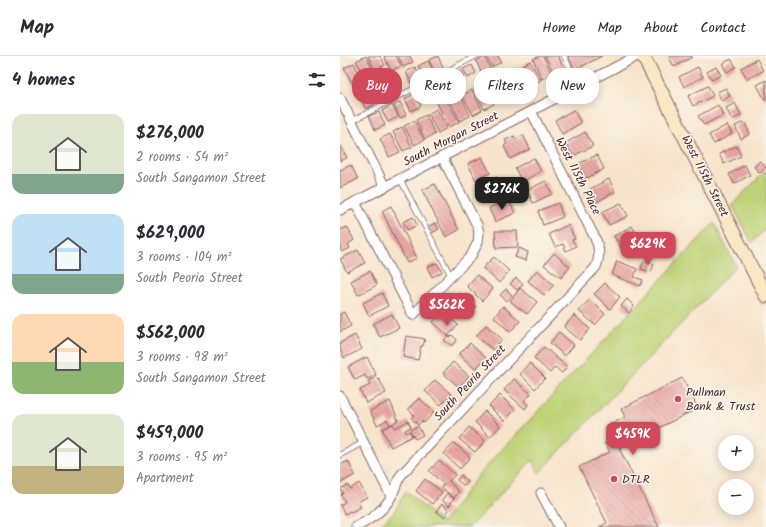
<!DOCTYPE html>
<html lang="en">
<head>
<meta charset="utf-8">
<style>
	body { margin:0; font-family:Kalam,sans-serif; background:#f2f2f3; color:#2b2b33; height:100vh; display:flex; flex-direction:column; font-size:15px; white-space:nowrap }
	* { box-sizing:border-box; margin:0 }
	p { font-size:13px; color:#7c7c81 }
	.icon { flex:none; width:22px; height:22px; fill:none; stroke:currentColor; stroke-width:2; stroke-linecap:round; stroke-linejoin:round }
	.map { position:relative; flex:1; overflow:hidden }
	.side { display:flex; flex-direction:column; background:#fff; width:340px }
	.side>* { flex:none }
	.banner { position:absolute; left:12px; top:12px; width:354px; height:36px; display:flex; gap:8px }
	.controls { position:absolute; left:378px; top:379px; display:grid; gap:8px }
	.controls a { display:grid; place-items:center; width:36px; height:36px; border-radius:50%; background:#fff; box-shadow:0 2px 10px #0003; font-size:20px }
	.price { position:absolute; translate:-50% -34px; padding:0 9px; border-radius:8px; background:#d1495b; color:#fff; font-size:13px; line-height:26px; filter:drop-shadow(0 1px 2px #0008) }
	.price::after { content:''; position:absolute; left:50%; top:24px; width:12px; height:9px; margin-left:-6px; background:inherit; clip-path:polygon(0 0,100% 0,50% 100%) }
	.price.on { background:#222; color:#fff }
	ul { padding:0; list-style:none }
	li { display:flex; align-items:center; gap:12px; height:100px; padding:0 12px }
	li span { display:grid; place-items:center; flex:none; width:112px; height:80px; border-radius:12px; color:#555 }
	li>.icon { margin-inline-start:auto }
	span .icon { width:48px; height:48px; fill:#fffc; stroke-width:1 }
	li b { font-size:17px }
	h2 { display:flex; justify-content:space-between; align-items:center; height:48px; padding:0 12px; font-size:17px }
	.chip { padding:0 14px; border-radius:16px; background:#fff; box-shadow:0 2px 10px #0003; font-size:14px; line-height:36px }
	.chip.on { background:#d1495b; color:#fff }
	header { display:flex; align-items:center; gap:24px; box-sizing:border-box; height:56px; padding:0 20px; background:#fff; border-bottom:1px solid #e1e1e2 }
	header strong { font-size:19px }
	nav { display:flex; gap:22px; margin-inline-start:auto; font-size:14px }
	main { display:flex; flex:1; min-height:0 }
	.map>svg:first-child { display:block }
</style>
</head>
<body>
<header>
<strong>Map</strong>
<nav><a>Home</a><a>Map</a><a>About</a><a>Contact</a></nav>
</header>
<main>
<section class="side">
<h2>4 homes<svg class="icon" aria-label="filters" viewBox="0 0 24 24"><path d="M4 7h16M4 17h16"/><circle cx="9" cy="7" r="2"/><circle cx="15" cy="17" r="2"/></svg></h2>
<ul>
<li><span style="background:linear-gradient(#dfe7d0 75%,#7fa58c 0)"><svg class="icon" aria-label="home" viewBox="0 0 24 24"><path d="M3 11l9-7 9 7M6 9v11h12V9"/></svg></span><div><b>$276,000</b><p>2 rooms · 54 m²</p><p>South Sangamon Street</p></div></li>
<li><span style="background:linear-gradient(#bfe0f5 75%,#7fa58c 0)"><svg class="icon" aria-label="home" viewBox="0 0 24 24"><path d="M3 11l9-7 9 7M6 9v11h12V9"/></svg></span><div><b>$629,000</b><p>3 rooms · 104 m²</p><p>South Peoria Street</p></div></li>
<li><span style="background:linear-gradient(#ffd9b3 60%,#8fb573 0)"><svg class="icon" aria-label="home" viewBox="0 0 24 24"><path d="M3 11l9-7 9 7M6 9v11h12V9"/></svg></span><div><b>$562,000</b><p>3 rooms · 98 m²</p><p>South Sangamon Street</p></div></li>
<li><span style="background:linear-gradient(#dfe7d0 65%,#c2b280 0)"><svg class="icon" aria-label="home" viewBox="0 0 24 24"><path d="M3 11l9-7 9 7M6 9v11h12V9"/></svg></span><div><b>$459,000</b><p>3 rooms · 95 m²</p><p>Apartment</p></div></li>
</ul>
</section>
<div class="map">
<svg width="426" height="471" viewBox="0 0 426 471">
	<defs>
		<pattern id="building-back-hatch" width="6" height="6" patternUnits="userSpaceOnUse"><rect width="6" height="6" fill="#eba9a8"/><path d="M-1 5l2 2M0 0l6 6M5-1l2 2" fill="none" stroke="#c08989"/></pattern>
	</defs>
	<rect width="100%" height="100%" fill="#fbf7ec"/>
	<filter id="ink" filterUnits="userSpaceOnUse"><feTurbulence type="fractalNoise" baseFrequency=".025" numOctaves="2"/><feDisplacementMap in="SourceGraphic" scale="8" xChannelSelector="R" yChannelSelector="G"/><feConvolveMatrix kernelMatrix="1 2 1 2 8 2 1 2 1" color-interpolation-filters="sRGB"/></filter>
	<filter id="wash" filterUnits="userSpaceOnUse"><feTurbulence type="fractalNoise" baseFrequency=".012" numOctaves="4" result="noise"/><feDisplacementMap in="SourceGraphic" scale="16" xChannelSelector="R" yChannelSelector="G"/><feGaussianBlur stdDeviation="0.9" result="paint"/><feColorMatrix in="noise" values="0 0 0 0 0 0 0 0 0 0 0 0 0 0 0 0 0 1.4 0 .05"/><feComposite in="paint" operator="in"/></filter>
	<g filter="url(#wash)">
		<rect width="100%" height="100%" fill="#f6e3cb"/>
		<g fill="#bdd276" stroke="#847850">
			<path d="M426 114V172L412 187 392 149Z"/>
			<path d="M374 167 396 210 199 417 192 404 130 471H38L54 456 66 435 102 467 139 418Z"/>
		</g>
		<g id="blocks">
			<g fill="url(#building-back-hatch)">
				<path d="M26 0 34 16 25 21 16 5Z"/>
				<path d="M28 0H40L45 9 35 14Z"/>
				<path d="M44 0H56L61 10 51 15Z"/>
				<path d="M58 0H70L73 6 63 11Z"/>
				<path d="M98 0 103 12 95 16 89 4Z"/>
				<path d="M146 0H158L161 6 152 11Z"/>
				<path d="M200 0H203L212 18 202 23 193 3Z"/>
				<path d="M205 0H218L224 12 214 17Z"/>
				<path d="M228 0H262L235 14Z"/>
				<path d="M331 0H352V1L334 11 329 1Z"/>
				<path d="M145 1 151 14 142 18 136 5Z"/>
				<path d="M391 3 396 11 387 16 382 8Z"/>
				<path d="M417 3 423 15 407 23 401 12Z"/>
				<path d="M88 5 94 17 85 22 78 10Z"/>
				<path d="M190 5 201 24 192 29 181 10Z"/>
				<path d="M14 7 25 30 16 34 4 12Z"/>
				<path d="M132 9 136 17 128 22 123 13Z"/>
				<path d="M75 11 82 23 72 28 66 16Z"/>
				<path d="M179 11 189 30 179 35 169 15Z"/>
				<path d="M358 11 363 21 344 31 339 21Z"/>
				<path d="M376 11 381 19 372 24 367 16Z"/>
				<path d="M121 14 124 21 117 24 114 18Z"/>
				<path d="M167 17 177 36 167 41 158 22Z"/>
				<path d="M108 20 112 27 104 31 101 24Z"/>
				<path d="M52 23 58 35 49 39 43 27Z"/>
				<path d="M155 23 165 42 156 46 146 27Z"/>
				<path d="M426 24V43L425 44 417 29Z"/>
				<path d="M96 26 102 37 93 42 88 30Z"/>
				<path d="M144 29 154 48 144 53 134 33Z"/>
				<path d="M368 30 373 40 353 50 348 40Z"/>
				<path d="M85 31 90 40 81 45 77 36Z"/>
				<path d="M386 32 390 40 382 45 377 36Z"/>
				<path d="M29 34 36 47 26 53 19 40Z"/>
				<path d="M132 34 142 54 133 59 122 39Z"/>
				<path d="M74 38 81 50 71 55 65 43Z"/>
				<path d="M121 40 130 60 120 65 111 46Z"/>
				<path d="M106 42 119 66 109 71 97 47Z"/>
				<path d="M60 46 66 59 60 62 54 49Z"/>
				<path d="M395 47 401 59 392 64 386 52Z"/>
				<path d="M52 49 58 61 48 66 42 55Z"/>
				<path d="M378 49 383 59 364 69 358 60Z"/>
				<path d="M97 53 107 72 98 77 88 58Z"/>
				<path d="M234 54 241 67 222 78 215 64Z"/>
				<path d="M39 56 45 69 35 74 29 60Z"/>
				<path d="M86 59 95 78 85 83 76 64Z"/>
				<path d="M74 65 84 84 74 89 64 70Z"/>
				<path d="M404 66 410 78 401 83 395 70Z"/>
				<path d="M387 69 392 78 374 88 369 79Z"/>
				<path d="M62 71 72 91 63 95 53 76Z"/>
				<path d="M245 76 253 90 233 100 226 87Z"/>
				<path d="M50 78 60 96 49 101 40 83Z"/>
				<path d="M183 79 190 93 170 103 164 90 167 88 165 84 174 80 176 83Z"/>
				<path d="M0 88 7 102 0 105Z"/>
				<path d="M396 90 401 100 384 108 379 98Z"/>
				<path d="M257 99 264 113 245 123 238 108Z"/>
				<path d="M142 101 150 117 136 124 128 108Z"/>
				<path d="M194 102 201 115 182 126 175 112Z"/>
				<path d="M420 105 426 111 420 117 414 111Z"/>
				<path d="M11 109 18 123 0 132V114Z"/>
				<path d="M405 109 410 119 394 128 389 118Z"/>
				<path d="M157 121 164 135 145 145 138 131Z"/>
				<path d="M269 123 275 136 256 146 250 133Z"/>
				<path d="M206 125 212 138 193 147 187 134Z"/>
				<path d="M95 128 119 174 106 181 82 134Z"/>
				<path d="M168 143 175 157 155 166 149 152Z"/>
				<path d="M218 147 223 161 203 169 198 155Z"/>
				<path d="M281 147 288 160 269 169 262 156Z"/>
				<path d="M51 150 77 202 67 207 42 155Z"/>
				<path d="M73 161 77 169 68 174 63 166Z"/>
				<path d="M95 167 99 173 90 178 87 171Z"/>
				<path d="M228 169 235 183 232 184 236 190 226 195 223 188 215 191 209 178Z"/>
				<path d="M292 170 303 190 293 195 290 189 282 193 274 180Z"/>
				<path d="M7 171 14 184 8 188 10 192 2 196 0 193V174Z"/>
				<path d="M155 175H177L178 191 156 192Z"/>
				<path d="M179 192 188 196 186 205 175 201Z"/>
				<path d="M18 194 25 207 7 216 0 203Z"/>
				<path d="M214 197 230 211 221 222 204 209Z"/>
				<path d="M154 201 169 215 159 227 143 212Z"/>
				<path d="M277 205 297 213 294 221 303 224 300 230 272 219Z"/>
				<path d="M304 205 314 208 311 216 301 213Z"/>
				<path d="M97 207 102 216 92 221 87 211Z"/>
				<path d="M197 214 214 229 204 239 188 225Z"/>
				<path d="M30 215 37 229 18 239 11 225Z"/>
				<path d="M137 219 153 233 142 245 127 230Z"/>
				<path d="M176 222 183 228 177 234 170 228Z"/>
				<path d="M265 227 280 241 270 253 254 238Z"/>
				<path d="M180 232 197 246 187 258 170 245Z"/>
				<path d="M166 233 172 239 167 245 160 239Z"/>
				<path d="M42 237 48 250 29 260 23 247Z"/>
				<path d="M120 237 136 251 126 262 110 248Z"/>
				<path d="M250 243 265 258 255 269 239 255Z"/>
				<path d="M287 243 294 250 289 257 281 250Z"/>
				<path d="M163 250 180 265 170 276 154 261Z"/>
				<path d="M103 255 118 269 108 280 110 281 112 279 117 284 112 290 104 284 108 280 93 266Z"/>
				<path d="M4 256 11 270 0 276V258Z"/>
				<path d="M52 258 59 272 40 281 33 268Z"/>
				<path d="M234 259 250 273 240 284 224 271Z"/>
				<path d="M146 269 162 283 153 294 136 280Z"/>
				<path d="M219 276 234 289 225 300 210 287Z"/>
				<path d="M15 279 22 293 4 302 0 293V287Z"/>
				<path d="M66 280 85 283 83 290H81L78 304 63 301Z"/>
				<path d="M130 287 146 302 135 313 119 298Z"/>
				<path d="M204 291 227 311 222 317 215 311 210 317 194 302Z"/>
				<path d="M27 301 36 319 27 323 25 319 15 324 8 311Z"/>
				<path d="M113 306 129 320 119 331 103 317Z"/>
				<path d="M190 307 205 322 195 333 180 318Z"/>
				<path d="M36 321 38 324 39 323 46 337 26 347 20 334 30 329 28 325Z"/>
				<path d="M342 322 358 352 279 392 319 471H259L267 467 239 411 270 396 265 387 273 384 266 371 285 361 281 353Z"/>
				<path d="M174 323 191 338 184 345 188 349 185 353 164 334Z"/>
				<path d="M95 324 111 338 101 349 85 335Z"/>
				<path d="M160 339 175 354 164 365 149 350Z"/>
				<path d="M79 342 94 356 84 367 82 365 78 369 71 362 74 359 68 353Z"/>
				<path d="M50 345 58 364 50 369 47 364 37 369 30 355Z"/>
				<path d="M145 355 160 370 150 381 135 366Z"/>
				<path d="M68 365 71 371 65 374 66 377 69 375 72 380 51 391 42 373 53 368 55 372Z"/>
				<path d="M78 370 83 379 75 383 70 374Z"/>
				<path d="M129 371 145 385 135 396 119 383Z"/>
				<path d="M114 387 130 401 120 413 104 398Z"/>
				<path d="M99 404 115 419 109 425 119 436 114 442 101 431 104 428 89 415Z"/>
				<path d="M8 405 15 419 0 427V409Z"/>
				<path d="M121 419 128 426 124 430 117 424Z"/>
				<path d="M85 423 102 436 92 448 76 435Z"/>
				<path d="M19 427 27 441 18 446 21 451 11 456 10 455 5 458 0 449 5 446 1 438 3 437 0 433 8 429 10 433Z"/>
				<path d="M107 437 114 443 109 450 102 444Z"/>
				<path d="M102 448 109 454 104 461 96 455Z"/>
			</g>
		</g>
	</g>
	<g filter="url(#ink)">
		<use href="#blocks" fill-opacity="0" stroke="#866463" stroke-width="1"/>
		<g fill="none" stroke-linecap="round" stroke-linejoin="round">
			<defs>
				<g id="lane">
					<path d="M224 0 239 30"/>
					<path d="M12 65 136 0"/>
					<path d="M60 123 111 220"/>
					<path d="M0 399 24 386"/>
				</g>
				<g id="street">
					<path d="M0 42 45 131"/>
					<path d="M15 146 73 259 131 200 138 186 139 177 137 169 102 101"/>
					<path d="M0 154 297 0"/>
					<path d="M0 340 51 440"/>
					<path d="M201 437 219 471"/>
					<path d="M16 471C32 463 46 453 53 437 56 430 57 425 61 419L256 211C260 201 260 192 255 182L191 55"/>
				</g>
				<path id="secondary" d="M303 0 426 240"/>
			</defs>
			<use href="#lane" stroke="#866463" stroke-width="6"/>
			<use href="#street" stroke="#866463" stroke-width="11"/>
			<use href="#secondary" stroke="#866463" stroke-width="15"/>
			<use href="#lane" stroke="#fff" stroke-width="4.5"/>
			<use href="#street" stroke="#fff" stroke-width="9"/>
			<use href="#secondary" stroke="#f8e8c3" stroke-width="13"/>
		</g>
	</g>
	<g fill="#d1495b" stroke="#fbf7ec" stroke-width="1.5">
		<circle cx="338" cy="343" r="4"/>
		<circle cx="274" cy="423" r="4"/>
	</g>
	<g text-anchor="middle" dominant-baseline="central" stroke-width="3" stroke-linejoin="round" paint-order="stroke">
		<g font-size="12" fill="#4a1f2b" stroke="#fbf7ec">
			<text transform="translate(111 83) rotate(-27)">South Morgan Street</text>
			<text transform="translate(238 120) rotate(63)">West 115th Place</text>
			<text transform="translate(365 120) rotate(63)">West 115th Street</text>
			<text transform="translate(130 327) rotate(-47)">South Peoria Street</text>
		</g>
		<g font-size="12" fill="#4a1f2b" stroke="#fbf7ec" text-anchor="start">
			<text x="346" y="336">Pullman<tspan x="346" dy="14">Bank &amp; Trust</tspan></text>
			<text x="282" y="423">DTLR</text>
		</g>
	</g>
</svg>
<div class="controls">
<a>+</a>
<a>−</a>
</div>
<b class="price on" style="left:162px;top:155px">$276K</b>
<b class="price" style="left:308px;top:210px">$629K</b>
<b class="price" style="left:107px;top:271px">$562K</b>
<b class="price" style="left:293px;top:400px">$459K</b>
<div class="banner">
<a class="chip on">Buy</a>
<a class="chip">Rent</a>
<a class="chip">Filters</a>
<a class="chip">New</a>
</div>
</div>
</main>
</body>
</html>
